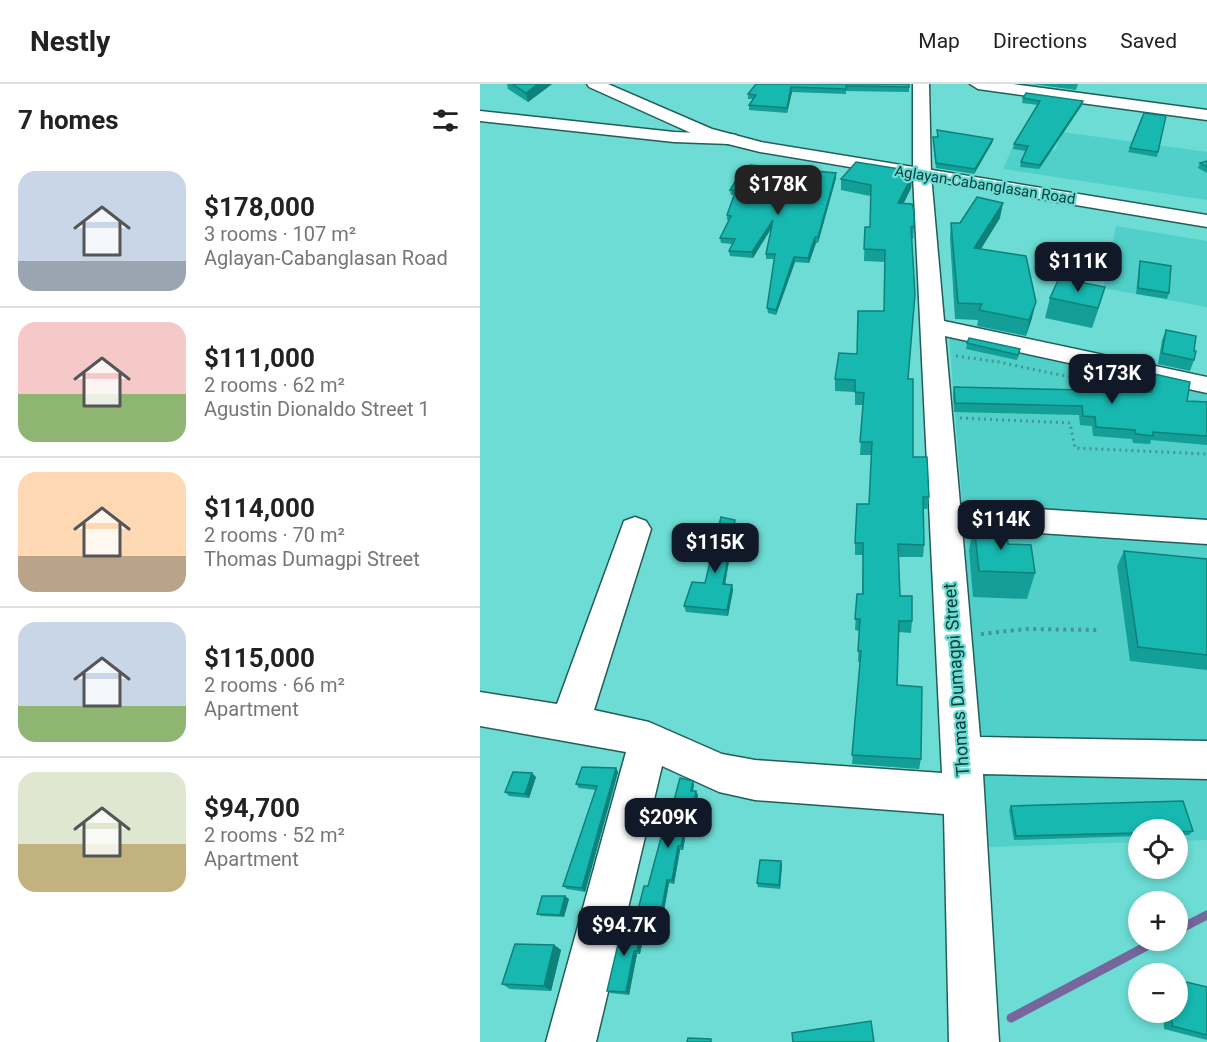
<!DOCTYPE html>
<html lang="en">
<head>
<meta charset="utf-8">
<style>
	body { margin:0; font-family:Roboto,sans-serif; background:#f2f2f2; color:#222; height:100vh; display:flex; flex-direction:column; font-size:22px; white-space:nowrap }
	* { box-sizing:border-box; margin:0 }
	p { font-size:20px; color:#767676 }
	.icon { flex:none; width:33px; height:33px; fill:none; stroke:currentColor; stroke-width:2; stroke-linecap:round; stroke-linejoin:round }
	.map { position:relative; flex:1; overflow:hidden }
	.side { display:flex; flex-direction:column; background:#fff; width:480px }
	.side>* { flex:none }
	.controls { position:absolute; left:648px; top:735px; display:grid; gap:12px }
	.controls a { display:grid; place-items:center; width:60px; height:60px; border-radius:50%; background:#fff; box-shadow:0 3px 9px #0003; font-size:30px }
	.price { position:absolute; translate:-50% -51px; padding:0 14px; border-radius:12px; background:#111827; color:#fff; font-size:20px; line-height:39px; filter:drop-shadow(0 2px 3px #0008) }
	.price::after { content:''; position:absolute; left:50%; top:36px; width:18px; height:14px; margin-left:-9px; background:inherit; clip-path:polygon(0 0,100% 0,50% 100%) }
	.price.on { background:#222; color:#fff }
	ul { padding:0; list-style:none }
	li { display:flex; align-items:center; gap:18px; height:150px; padding:0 18px }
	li+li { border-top:2px solid #e0e0e0 }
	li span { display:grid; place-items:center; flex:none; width:168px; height:120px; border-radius:18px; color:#555 }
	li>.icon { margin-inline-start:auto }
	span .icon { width:72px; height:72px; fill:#fffc; stroke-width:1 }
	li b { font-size:26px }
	h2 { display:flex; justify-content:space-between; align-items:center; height:72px; padding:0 18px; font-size:26px }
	header { display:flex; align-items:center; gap:36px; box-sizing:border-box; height:84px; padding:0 30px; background:#fff; border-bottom:2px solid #e0e0e0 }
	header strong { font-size:28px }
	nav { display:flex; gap:33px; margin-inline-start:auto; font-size:21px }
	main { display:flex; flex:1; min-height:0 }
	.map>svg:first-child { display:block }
</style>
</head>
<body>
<header>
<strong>Nestly</strong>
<nav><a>Map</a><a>Directions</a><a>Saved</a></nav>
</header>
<main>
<section class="side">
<h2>7 homes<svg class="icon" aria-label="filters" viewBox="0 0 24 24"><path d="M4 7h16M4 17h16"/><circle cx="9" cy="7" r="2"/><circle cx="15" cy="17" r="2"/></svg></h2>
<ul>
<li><span style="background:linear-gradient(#c9d6e8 75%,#9aa5b1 0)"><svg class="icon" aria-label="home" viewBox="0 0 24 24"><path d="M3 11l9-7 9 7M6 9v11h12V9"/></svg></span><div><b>$178,000</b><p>3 rooms · 107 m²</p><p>Aglayan-Cabanglasan Road</p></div></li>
<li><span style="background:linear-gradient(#f6c9c9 60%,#8fb573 0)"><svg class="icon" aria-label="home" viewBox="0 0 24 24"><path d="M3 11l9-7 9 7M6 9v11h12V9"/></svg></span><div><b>$111,000</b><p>2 rooms · 62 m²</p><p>Agustin Dionaldo Street 1</p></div></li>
<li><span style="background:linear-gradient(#ffd9b3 70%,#b9a48a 0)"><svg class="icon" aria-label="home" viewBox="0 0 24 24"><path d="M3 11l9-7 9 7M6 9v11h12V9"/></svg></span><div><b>$114,000</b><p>2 rooms · 70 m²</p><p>Thomas Dumagpi Street</p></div></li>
<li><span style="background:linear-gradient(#c9d6e8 70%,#8fb573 0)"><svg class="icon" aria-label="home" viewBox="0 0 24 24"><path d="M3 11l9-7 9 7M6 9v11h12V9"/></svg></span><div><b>$115,000</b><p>2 rooms · 66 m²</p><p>Apartment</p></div></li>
<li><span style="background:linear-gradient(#dfe7d0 60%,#c2b280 0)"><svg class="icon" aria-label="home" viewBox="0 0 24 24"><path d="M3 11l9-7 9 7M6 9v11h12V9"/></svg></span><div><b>$94,700</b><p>2 rooms · 52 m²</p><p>Apartment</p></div></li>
</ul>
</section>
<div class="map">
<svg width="727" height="958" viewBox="0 0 727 958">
	<rect width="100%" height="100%" fill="#6cdcd4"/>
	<g fill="#50d0c8">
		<path d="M582 48 727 68V116L523 85 534 60 575 66Z"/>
		<path d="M636 142 727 157V223L623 204Z"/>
		<path d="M469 251 727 308V756L698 757V746H658V758L509 763Z"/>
	</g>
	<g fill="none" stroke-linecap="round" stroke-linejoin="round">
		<g stroke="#75669b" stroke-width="9">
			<path d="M698 846 727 831"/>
			<path d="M531 934 678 856"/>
		</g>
		<defs>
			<g id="minor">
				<path d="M433 0H449L451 91 464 237 727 293V309L465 252 480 420 727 436V460L482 444 500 653 727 657V695L503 690 519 958H469L464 730 275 716 239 708 182 682 116 958H66L146 668 0 642V608L77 620 144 437 155 433 166 437 171 445 114 626 169 638 242 670 275 676 462 689 433 91Z"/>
				<path d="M490 0H533L727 26V36L498 5Z"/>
				<path d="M0 27 194 48 250 50 256 51 259 55 256 59 250 60 194 58 0 37Z"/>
			</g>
			<path id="major" d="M107 0H128L232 45 281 58 727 131V143L280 68 220 53 109 3Z"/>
		</defs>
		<use href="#minor" stroke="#215e59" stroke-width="3"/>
		<use href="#major" stroke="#215e59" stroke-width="3"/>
		<g stroke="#419790" stroke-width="3" stroke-dasharray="2 4" stroke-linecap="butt">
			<path d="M476 272 519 278 651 306"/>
			<path d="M480 334 590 339 595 364 727 370"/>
		</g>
		<path stroke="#419790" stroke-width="4" stroke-dasharray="3 4.5" stroke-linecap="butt" d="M501 550 546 545 620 546"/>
		<use href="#minor" fill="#fff" fill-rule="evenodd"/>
		<use href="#major" fill="#fff" fill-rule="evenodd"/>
	</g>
	<g fill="#139e97">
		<path d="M27 0H72L48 18 28 5Z"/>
		<path d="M276 0 429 3V8L366 7V10L312 8 307 29 269 26V21L273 15H268V10Z"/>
		<path d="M552 0H598L596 6Z"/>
		<path d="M543 14 603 17 602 21 559 85 540 83 541 78 546 67 533 65 534 60 558 21 542 19Z"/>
		<path d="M457 46 513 55 512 59 494 90 456 84 453 58V53H457Z"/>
		<path d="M650 64 678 68 677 73 648 68Z"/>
		<path d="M727 77V89L718 84 720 79Z"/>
		<path d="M432 92 431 104 423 120 434 143 433 155H431L428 295 433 373 449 413 447 425H443L444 461 443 473H418L420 512 432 537 431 549 418 548 417 601 441 675 439 685 372 680 380 578H378L379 547 375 546 377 510H382L383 471H375V459L389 420 392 371H380L383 321H375V308L355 307V295L377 270 404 227 405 178 384 177 385 143H390V112L361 106V95Z"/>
		<path d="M356 94 338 159H336L329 179 315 178 296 231 288 229 287 224 294 175H286V170L291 145 273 174 250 172 249 167 252 160 241 159 240 154 249 137 247 136V131L254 111H251L250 106Z"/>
		<path d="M520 134 501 165 552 234 546 252 497 242 498 236 475 235 470 154 471 139H480Z"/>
		<path d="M660 177 689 209 687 215 656 210 659 182Z"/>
		<path d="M625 203 612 244 565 234 570 214Z"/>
		<path d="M686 246 714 267V276L710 287 678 280 682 256Z"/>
		<path d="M487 259 539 270 537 276 486 265Z"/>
		<path d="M674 290 707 317 727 318V361L671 356 670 360 653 359 652 355 613 352 612 342 600 341 599 331 474 328 473 311 474 303 646 307 647 303 664 308H670L671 299Z"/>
		<path d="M494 439 528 460 555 489 547 515 493 513 489 466Z"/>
		<path d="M255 441 245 501H252L253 506 248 532 206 528 204 522 225 499Z"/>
		<path d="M644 467 727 475V586L650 577 637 482Z"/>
		<path d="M136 684 138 688 105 808 87 805 83 802 116 706 99 704 96 700Z"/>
		<path d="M56 693 49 714 29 712 25 708Z"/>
		<path d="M214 701 213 707 218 711 214 732H209L203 766H200L194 800 189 799 183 832 160 829 158 826 168 802 188 739Z"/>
		<path d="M531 722 713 747 709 751H698V746H658V752L534 756 529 726Z"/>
		<path d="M302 781 300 805 278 803 277 799Z"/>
		<path d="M89 815 84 833 61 832 57 830Z"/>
		<path d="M162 841 165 844 160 870H157L149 911 130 909 127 907Z"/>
		<path d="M74 861 81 866 71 907 30 905 22 900Z"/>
		<path d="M727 903V956L684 945 683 928H698Z"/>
	</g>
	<g fill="#0f817b">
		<path d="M58 0H72L48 18 46 9Z"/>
		<path d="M311 3 312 8 307 29V24Z"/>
		<path d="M603 17 602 21 559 85 560 81Z"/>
		<path d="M513 55 512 59 494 90 495 85Z"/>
		<path d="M356 89V94L338 159V153Z"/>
		<path d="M432 92 431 104 418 131V119Z"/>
		<path d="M523 119 520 134 492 179 494 164Z"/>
		<path d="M293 136V141L273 174 272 168Z"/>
		<path d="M335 153 336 159 329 179 328 174Z"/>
		<path d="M314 173 315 178 296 231V226Z"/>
		<path d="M625 203 619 223 612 244 618 224Z"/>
		<path d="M556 218 552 234 546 252 549 236Z"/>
		<path d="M255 436V441L244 506 243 500Z"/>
		<path d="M252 501 253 506 248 532 247 526Z"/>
		<path d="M136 684 138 688 105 808 102 804Z"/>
		<path d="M52 689 56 693 49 714 45 710Z"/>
		<path d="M213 697 214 701 212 711 211 707Z"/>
		<path d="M216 707 218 711 214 732 212 728Z"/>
		<path d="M207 728 209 732 203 766 201 762Z"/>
		<path d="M198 762 200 766 194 800 192 796Z"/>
		<path d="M301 777 302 781 300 805 299 801Z"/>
		<path d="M187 796 189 799 183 832 181 829Z"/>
		<path d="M85 812 89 815 84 833 80 831Z"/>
		<path d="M162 841 165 844 160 870 157 867Z"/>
		<path d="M74 861 81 866 71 907 64 902Z"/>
		<path d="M154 867 157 870 149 911 146 908Z"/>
	</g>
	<g fill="#16b8b0" stroke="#0f817b" stroke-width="1.5">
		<path d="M32 0H58L46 9Z"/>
		<path d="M276 0H429V3L366 2V5L311 3 307 24 269 21 276 11 268 10Z"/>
		<path d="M546 9 603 17 560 81 541 78 548 62 534 60 560 17 543 14Z"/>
		<path d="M664 29 686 32 678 68 650 64Z"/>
		<path d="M457 46 513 55 495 85 456 79 453 53H458Z"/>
		<path d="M727 77V83L720 79Z"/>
		<path d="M376 78 432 87V92L418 119 432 120 434 127V143H431L435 210 428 295H433V373H447L449 413H443L444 461 418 460 420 512H432V537H419L417 601 442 603 441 675 372 671 381 567H378L380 535H375L377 510H383V459H375L377 420H389L392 358H380L384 309 375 308V296L355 295 359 269 377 270 378 227H404L405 166 384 165 385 143H390L391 101 361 95Z"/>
		<path d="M270 81 356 89 338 153H335L328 174 314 173 296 226 287 224 295 170H286L293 136 272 168 249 167 255 155 240 154 251 132 247 131 256 106H250L261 88H266Z"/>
		<path d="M497 113 523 119 494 164 546 172 556 218 549 236 499 226 502 220 478 219 471 139H480Z"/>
		<path d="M660 177 691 182 689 209 658 204Z"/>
		<path d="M579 194 625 203 618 224 570 214Z"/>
		<path d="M686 246 716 252 714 267H716L714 276 682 269Z"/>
		<path d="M489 254 540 265 538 271 487 259Z"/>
		<path d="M674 290 710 298 707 317 727 318V352L673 348V352L656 350 655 346 616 343 615 333 603 332 602 322 475 319 474 303 648 307 647 303 663 300 664 308H672Z"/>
		<path d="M241 433 255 436 243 500 252 501 247 526 204 522 212 498 225 499Z"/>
		<path d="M494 439 526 441 528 460 551 461 555 489 499 487Z"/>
		<path d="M644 467 727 475V571L658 563Z"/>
		<path d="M102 683 136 684 102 804 83 802 117 702 96 700Z"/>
		<path d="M33 688 52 689 45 710 25 708Z"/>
		<path d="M200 694 213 697 211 707H216L212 728H207L201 762H198L192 796H187L181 829 158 826 164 802H168L185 739H188Z"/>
		<path d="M703 717 713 747 698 748V746H658V749L536 752 531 722Z"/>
		<path d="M280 776 301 777 299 801 277 799Z"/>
		<path d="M62 812H85L80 831 57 830Z"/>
		<path d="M143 839 162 841 157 867H154L146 908 127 907Z"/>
		<path d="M35 860 74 861 64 902 22 900Z"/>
		<path d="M698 896 727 903V951L692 942V928H698Z"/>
		<path d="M391 937 394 958H313L312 949Z"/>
		<path d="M208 954 231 955V958H207Z"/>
	</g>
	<g text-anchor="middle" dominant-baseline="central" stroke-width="4.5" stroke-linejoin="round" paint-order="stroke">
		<g font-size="15" fill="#093d39" stroke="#6cdcd4">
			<text transform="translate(505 101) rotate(9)">Aglayan-Cabanglasan Road</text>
		</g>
		<g font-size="18" fill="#093d39" stroke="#6cdcd4">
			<text transform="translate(476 596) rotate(-94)">Thomas Dumagpi Street</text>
		</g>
	</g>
</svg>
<div class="controls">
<a><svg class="icon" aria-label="locate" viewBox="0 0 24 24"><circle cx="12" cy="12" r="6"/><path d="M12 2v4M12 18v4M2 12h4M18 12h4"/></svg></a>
<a>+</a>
<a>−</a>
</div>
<b class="price on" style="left:298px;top:132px">$178K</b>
<b class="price" style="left:598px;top:209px">$111K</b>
<b class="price" style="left:632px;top:321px">$173K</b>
<b class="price" style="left:521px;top:467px">$114K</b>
<b class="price" style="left:235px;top:490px">$115K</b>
<b class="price" style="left:188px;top:765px">$209K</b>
<b class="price" style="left:144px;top:873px">$94.7K</b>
</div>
</main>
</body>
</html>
